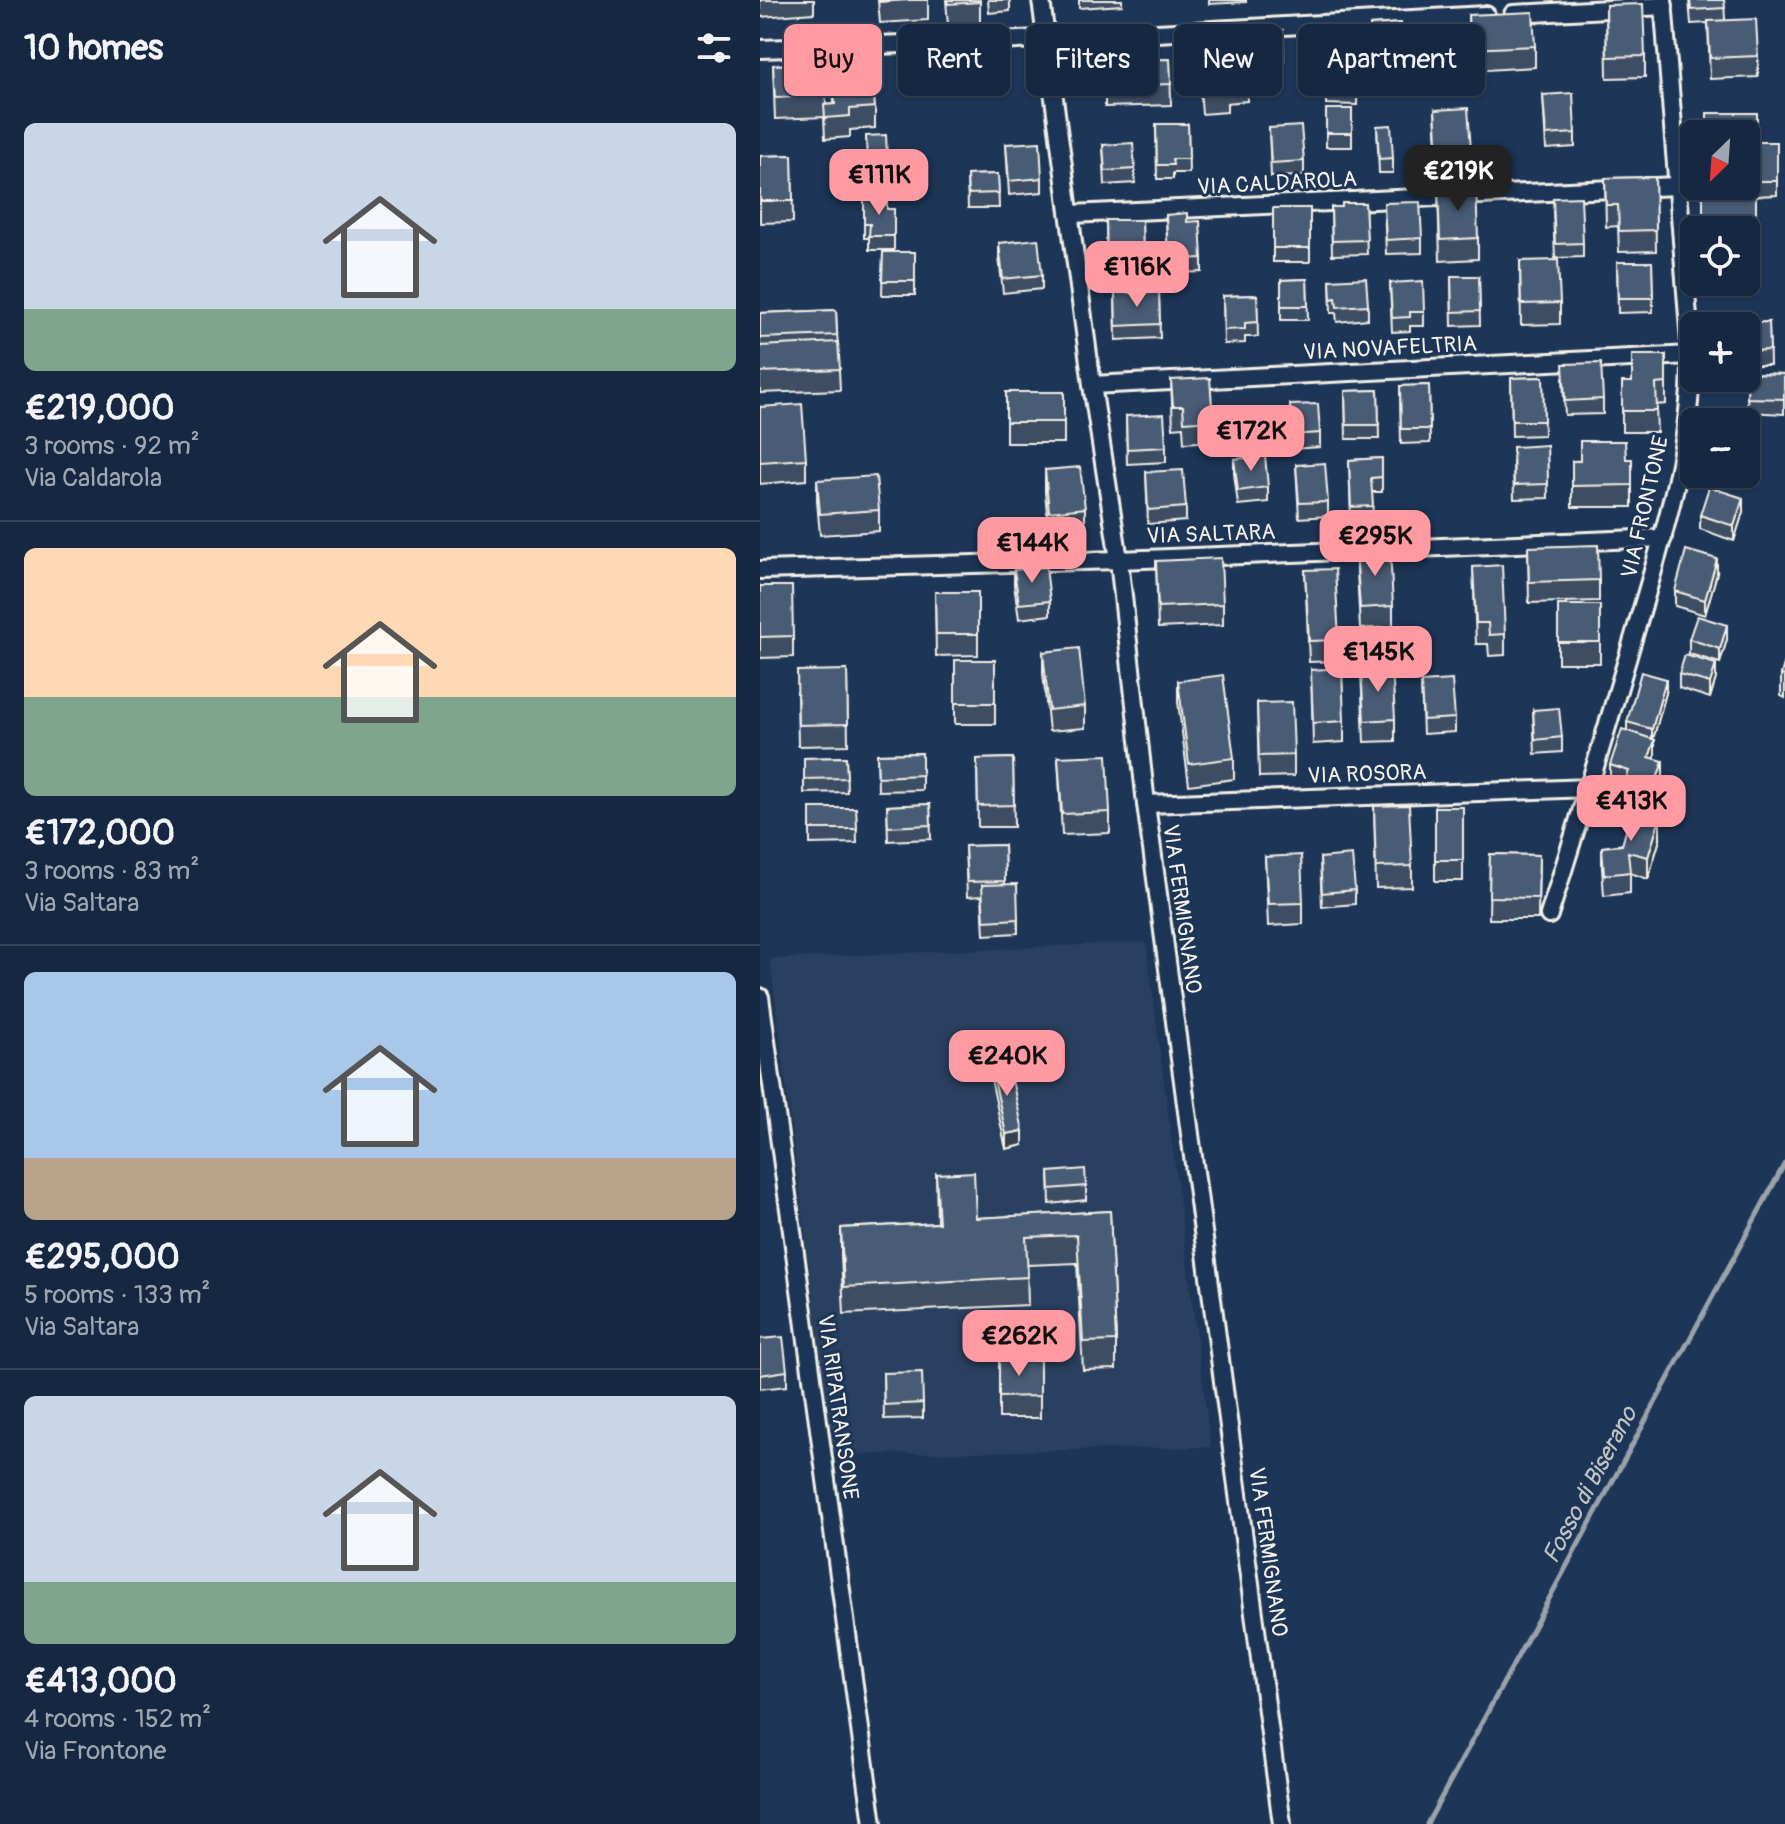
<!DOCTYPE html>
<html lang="en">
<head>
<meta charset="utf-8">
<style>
	body { margin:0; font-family:Pangolin,sans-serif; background:#1f3048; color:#f1f3f6; height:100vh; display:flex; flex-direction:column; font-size:30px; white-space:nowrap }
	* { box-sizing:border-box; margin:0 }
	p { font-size:26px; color:#9ea6b1 }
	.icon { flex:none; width:44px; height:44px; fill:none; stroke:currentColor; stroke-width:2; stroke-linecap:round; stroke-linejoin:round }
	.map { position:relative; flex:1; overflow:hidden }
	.panel { display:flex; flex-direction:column; background:#162841; width:760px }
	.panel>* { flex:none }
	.guide { position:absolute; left:24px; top:24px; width:760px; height:72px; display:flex; gap:16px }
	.needle { width:52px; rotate:205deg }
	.buttons { position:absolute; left:920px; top:120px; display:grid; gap:16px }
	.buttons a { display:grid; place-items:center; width:80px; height:80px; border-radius:12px; background:#162841; box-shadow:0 2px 6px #0004,0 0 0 2px #35445a; font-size:40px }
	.price { position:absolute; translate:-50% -68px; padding:0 18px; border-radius:16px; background:#ff9aa2; color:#111; font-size:26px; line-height:52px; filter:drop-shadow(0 2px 4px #0008) }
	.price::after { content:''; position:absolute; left:50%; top:48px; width:24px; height:18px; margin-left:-12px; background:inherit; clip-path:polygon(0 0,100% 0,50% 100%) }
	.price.selected { background:#222; color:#fff }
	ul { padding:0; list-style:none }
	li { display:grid; align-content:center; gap:16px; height:424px; padding:0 24px }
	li+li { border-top:2px solid #35445a }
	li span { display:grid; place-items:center; height:248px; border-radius:12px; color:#555 }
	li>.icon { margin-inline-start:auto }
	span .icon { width:144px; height:144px; fill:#fffc; stroke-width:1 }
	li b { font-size:34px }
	h2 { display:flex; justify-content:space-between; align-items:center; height:96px; padding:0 24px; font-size:34px }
	.tag { padding:0 28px; border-radius:12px; background:#162841; box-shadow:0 2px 6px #0004,0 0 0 2px #35445a; font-size:28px; line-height:72px }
	.tag.selected { background:#ff9aa2; color:#111 }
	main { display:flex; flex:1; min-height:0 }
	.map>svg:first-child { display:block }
</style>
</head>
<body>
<main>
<section class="panel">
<h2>10 homes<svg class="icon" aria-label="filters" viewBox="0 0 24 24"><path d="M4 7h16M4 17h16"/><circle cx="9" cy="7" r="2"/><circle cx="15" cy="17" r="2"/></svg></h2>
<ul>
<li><span style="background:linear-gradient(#c9d6e8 75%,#7fa58c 0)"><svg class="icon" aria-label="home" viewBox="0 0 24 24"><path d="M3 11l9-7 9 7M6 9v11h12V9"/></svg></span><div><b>€219,000</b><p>3 rooms · 92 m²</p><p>Via Caldarola</p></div></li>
<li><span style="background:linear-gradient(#ffd9b3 60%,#7fa58c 0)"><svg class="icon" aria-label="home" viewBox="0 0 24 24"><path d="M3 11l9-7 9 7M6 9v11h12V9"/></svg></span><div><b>€172,000</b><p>3 rooms · 83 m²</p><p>Via Saltara</p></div></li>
<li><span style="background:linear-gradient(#a9c7e8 75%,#b9a48a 0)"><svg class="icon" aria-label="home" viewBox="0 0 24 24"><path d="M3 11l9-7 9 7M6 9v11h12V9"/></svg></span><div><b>€295,000</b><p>5 rooms · 133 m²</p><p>Via Saltara</p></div></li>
<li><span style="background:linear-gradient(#c9d6e8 75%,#7fa58c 0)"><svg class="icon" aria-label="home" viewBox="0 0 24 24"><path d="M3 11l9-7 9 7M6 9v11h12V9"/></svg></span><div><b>€413,000</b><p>4 rooms · 152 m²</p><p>Via Frontone</p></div></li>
</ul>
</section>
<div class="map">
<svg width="1025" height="1824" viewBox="0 0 1025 1824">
	<rect width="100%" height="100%" fill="#1d3557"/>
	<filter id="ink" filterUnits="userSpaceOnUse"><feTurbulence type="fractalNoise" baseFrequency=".0125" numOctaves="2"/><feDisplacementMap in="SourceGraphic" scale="16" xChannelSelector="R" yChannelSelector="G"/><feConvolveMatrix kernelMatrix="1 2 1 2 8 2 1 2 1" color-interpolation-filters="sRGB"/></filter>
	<g filter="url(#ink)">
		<path fill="#2a4060" d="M386 942 451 1447 73 1455 10 959Z"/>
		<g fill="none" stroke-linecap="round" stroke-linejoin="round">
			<path stroke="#9aa2ab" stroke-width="5" d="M667 1824 1025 1163"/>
			<defs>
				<g id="minor">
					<path d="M281 0 332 385 359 560 386 804 522 1824"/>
					<path d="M753 14 904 6"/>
					<path d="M0 49 286 39 726 15"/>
					<path d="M311 214 916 186"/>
					<path d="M332 385 931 355"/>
					<path d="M0 570 359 560 903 538"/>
					<path d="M386 804 830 788"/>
					<path d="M789 915C819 820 848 725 876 629 902 540 932 448 931 355L903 0"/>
					<path d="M0 997 113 1824"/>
				</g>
			</defs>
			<use href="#minor" stroke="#f4f1e8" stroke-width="22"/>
			<use href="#minor" stroke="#1d3557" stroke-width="16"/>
		</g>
		<g fill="#3e4e64" stroke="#f4f1e8" stroke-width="2">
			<path d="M0 0H54V13L0 17Z"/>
			<path d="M118 0H168V20L120 23Z"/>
			<path d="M186 0H220V23L188 25Z"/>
			<path d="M228 0H250V11L229 13Z"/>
			<path d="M319 0H362V5L319 8Z"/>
			<path d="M449 0H486V2L449 4Z"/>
			<path d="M929 0H964L965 20 998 56V77L950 79 948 23 931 24Z"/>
			<path d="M846 5 885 56V77L847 78Z"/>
			<path d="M708 15 775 46V67L710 71Z"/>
			<path d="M641 23 643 73 611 74 610 25Z"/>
			<path d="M523 30 524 75 500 76 499 31Z"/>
			<path d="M438 42 487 80V101L467 103V112L442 114 438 63Z"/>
			<path d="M410 59 411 105 345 107V61Z"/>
			<path d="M567 62 598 64 597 105 566 104Z"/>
			<path d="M64 63 66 105 74 104 73 77 115 107V128L90 130V137L65 139 64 117 15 119 13 65Z"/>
			<path d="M783 95 815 133V147L786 149Z"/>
			<rect x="566" y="109" width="26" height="38"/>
			<path d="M675 110 711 150V165L678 167Z"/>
			<path d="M947 113H997V142H1017V195L996 196V255H986V230L943 196 941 197 939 186H960V194H985V186H986V134H947Z"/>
			<path d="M396 124H428L429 173H413V179H397Z"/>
			<path d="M617 126 633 158V173H619Z"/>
			<path d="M509 128 544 161V176L511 177Z"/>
			<path d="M106 136 128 175V190L108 191Z"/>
			<path d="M246 144 282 178V192L249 195Z"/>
			<path d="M343 145 375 169V183L345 185Z"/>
			<path d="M32 155 33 222 0 223V156Z"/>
			<path d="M238 174 239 208H208L207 175Z"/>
			<path d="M895 177 896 251 859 252 858 226 846 227 845 178Z"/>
			<path d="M678 188 718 238V259L680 261Z"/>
			<path d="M104 198 127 209H134V250H109V238H104Z"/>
			<path d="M605 203 607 254 572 255 571 207H582Z"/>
			<path d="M624 203 662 238V253L626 254Z"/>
			<rect x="513" y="208" width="37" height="54"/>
			<path d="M793 212 823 243V257L795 258Z"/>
			<path d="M406 215 427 222 442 258V272L419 273 418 268H408Z"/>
			<path d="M346 220H382L383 271 347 272Z"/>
			<path d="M239 243 282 275V289L243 293 239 257Z"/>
			<path d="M123 252H155V295H122Z"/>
			<path d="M760 261 800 303V324L761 325Z"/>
			<path d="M857 262H892L893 312 858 313Z"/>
			<path d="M691 276H719L720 325 692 326Z"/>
			<path d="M547 279 548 320H521V280Z"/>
			<path d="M570 280 608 305V319L577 322 576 313H571Z"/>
			<path d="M630 283 664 312V326H650V331L632 332Z"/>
			<path d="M399 292 400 338 356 340 355 293Z"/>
			<path d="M497 295 498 337H485V343L464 344 463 296Z"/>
			<path d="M76 310 80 390 0 393V313Z"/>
			<path d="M1009 322 1010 365H986V326Z"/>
			<path d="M906 355V404L896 405 897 432H862V382H872Z"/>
			<path d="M988 373 1024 374V414L987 412Z"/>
			<path d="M783 377 784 435 752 436 751 378Z"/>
			<path d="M803 379 843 399V414L805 415Z"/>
			<path d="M411 380 453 420V441L424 443 423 427 413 428Z"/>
			<path d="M669 385 670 443 641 444 640 386Z"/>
			<path d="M618 390 619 439H586L585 391Z"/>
			<rect x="246" y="392" width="58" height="51"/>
			<path d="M530 405 560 433V447L531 449Z"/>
			<path d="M0 407 46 459V480L0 484Z"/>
			<path d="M366 416 406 447V462L367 464Z"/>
			<path d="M787 445 788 498 754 499 753 461Z"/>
			<path d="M622 458V492H612L613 520 591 521 589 460Z"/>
			<path d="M474 459 508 487V502L478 505 474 473Z"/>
			<path d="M872 459V507H812V461Z"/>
			<path d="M536 465 568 502V516L539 518Z"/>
			<path d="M285 470 325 508V529L289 533 285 492Z"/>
			<path d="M386 472 426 507V521L388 524Z"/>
			<path d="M57 480 119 510V531L60 535 57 501Z"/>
			<path d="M983 512 974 541 940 529V515Z"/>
			<path d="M768 547 839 580V601L769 603Z"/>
			<path d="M596 551 633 606V627L600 629Z"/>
			<path d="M396 561 463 604V625L398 628Z"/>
			<path d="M713 567 745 634V655L729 656 728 644H716Z"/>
			<path d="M254 570 290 601V615L259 619 254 585Z"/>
			<path d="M545 570 579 640V661L549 662Z"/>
			<path d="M957 573 945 615 915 606V591Z"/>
			<path d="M0 586 33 636V657L0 658Z"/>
			<path d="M175 592H218V655L176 656Z"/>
			<rect x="798" y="605" width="42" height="58"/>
			<path d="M929 639H967L960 663 929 654Z"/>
			<path d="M283 652 325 706V728L289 731 283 673Z"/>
			<rect x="195" y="660" width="40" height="64"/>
			<path d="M1025 661V698L1021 696V675Z"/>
			<path d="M601 668 635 719V741L604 742Z"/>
			<path d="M87 670 88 745 38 746 37 692Z"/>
			<path d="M551 670 584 721V742L553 744Z"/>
			<path d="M919 674 956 678 950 698 919 688Z"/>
			<path d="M418 681 474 758V779L429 785 418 702Z"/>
			<path d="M661 682 695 718V732L663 734Z"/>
			<path d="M906 693 893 739 895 759 903 782 893 812 865 803V791L850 786V765L867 730V722Z"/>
			<path d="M497 703 534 755V776L499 777Z"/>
			<path d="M773 710 802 737V752L775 754Z"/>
			<path d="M162 753V790L118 791 117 754Z"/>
			<path d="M86 757 87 792 44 793V758Z"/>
			<path d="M298 757 350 812V833L302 835Z"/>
			<path d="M253 758 254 827H218L217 759Z"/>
			<path d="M170 804 171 839 128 841 127 806Z"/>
			<path d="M614 806 652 866V887L616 888Z"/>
			<rect x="675" y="807" width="28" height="74"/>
			<path d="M50 808H96L97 843 50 844Z"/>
			<path d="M900 839 888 879 870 873V893L844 896 842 868V847Z"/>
			<path d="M244 845 245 884 258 919V933L224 935 222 896 207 897 205 846Z"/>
			<path d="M730 854 779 855 778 919H729Z"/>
			<path d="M505 857 543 903V924L508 926Z"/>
			<path d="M560 858 595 890V904L562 907Z"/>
			<path d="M231 1065 263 1145 246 1149 231 1079Z"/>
			<path d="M289 1172 326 1186V1200L290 1204Z"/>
			<path d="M176 1174 216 1218 350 1211 356 1341V1369L323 1370 317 1263 267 1265 268 1305 84 1314 81 1256V1228L177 1223Z"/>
			<path d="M0 1339 27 1371V1386L0 1389Z"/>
			<rect x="239" y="1360" width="41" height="58"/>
			<path d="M123 1373 163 1403V1418L124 1419Z"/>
		</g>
		<g fill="#324051" stroke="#f4f1e8" stroke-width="2">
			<path d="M983 498V512L974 541V526Z"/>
			<path d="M957 559V573L945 615V600Z"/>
			<path d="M967 625V639L960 663V649Z"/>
			<path d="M956 664V678L950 698V683Z"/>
			<path d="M906 679V693L892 743V729Z"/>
			<path d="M895 740V761L889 757Z"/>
			<path d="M903 761V782L893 812V791Z"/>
			<path d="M900 818V839L888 879V857Z"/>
			<path d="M263 1131V1145L246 1149V1134Z"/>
		</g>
		<g fill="#485b74" stroke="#f4f1e8" stroke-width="2">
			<path d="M120 0H149L120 2Z"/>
			<path d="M187 0H220V2L188 4Z"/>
			<path d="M930 0H964L965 8 931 10Z"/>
			<path d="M883 4 885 56 847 57 846 5Z"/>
			<path d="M773 12 775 46 710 49 708 15Z"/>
			<path d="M996 19 998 56 950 58 948 21Z"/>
			<path d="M641 23 643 58 611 60 610 25Z"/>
			<path d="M523 30 524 61 500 62 499 31Z"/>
			<path d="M484 39 487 80 466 82 467 91 442 93 438 42Z"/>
			<path d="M410 59 411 84 345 86V61Z"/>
			<path d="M567 62 598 64 597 90 566 89Z"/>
			<path d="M64 63 66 95 15 98 13 65Z"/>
			<path d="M112 74 115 107 90 109V116L65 118 64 105 75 104 73 77Z"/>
			<path d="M813 93 815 133 786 135 783 95Z"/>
			<path d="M708 108 711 150 678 153 675 110Z"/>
			<rect x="566" y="109" width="26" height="24"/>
			<path d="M947 113H997V130L947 131Z"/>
			<path d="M396 124H428L429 159H412L413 165H397Z"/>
			<path d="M631 125 633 158 619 159 617 126Z"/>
			<path d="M541 126 544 161 511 163 509 128Z"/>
			<path d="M126 135 128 175 108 176 106 136Z"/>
			<path d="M280 142 282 178 249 181 246 144Z"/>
			<rect x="986" y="142" width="31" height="39"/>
			<path d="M373 143 375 169 345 171 343 145Z"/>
			<path d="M32 155 33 201H0V156Z"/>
			<path d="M238 174 239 193 208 194 207 175Z"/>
			<path d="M895 177 896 230 859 231 858 205H846L845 178Z"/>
			<path d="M716 186 718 238 680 240 678 188Z"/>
			<path d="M996 194V234H986V230H943V195Z"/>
			<path d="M821 197 823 243 795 244 793 198Z"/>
			<path d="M104 198H127V209H134V236H109L110 224H104Z"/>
			<path d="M660 202 662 238 626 240 624 203Z"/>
			<path d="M582 203H605L607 240 572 241 571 207H582Z"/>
			<rect x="513" y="208" width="37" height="40"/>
			<path d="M427 213V222L440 221 442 258 419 259 418 253 408 254 406 215Z"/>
			<path d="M346 220H382L383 257H347Z"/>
			<path d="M278 239 282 275 243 279 239 243Z"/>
			<path d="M123 252H155V281H122Z"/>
			<path d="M798 260 800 303 761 304 760 261Z"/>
			<path d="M857 262H892L893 298H858Z"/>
			<path d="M691 276H719L720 311 692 312Z"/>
			<path d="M606 278 608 305 577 307 576 298 571 299 570 280Z"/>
			<path d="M547 279 548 306H521V280Z"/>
			<path d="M663 281 664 312H650V317L632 318 630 283Z"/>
			<path d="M399 292 400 324 356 326 355 293Z"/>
			<path d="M497 295 498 322 485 323V329L464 330 463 296Z"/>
			<path d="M76 310 77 335 0 338V313Z"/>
			<path d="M1009 322 1010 350 986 351V326H963V323Z"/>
			<path d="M78 342 80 369 0 372V346Z"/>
			<path d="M872 355H906V383L896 384 897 411H862V382H872Z"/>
			<path d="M841 363 843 399 805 401 803 364Z"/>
			<path d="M988 373 1024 374V399L987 398Z"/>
			<path d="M783 377 784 421H752L751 378Z"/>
			<path d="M450 378 453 420 424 422 423 406H413L411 380Z"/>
			<path d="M669 385 670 429H641L640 386Z"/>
			<path d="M618 390 619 425H586L585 391Z"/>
			<rect x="246" y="392" width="58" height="30"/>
			<path d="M42 404 46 459 0 462V407Z"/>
			<path d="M558 404 560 433 531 435 530 405Z"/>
			<path d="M404 414 406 447 367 449 366 416Z"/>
			<path d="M820 441H865L866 459H872V485L812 486V461H820Z"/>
			<path d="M787 445 788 484 754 485 753 447Z"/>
			<path d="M505 456 508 487 478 491 474 459Z"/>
			<path d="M622 458V477L611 478 613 506 591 507 589 460Z"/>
			<path d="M565 463 568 502 539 503 536 465Z"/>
			<path d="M320 467 325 508 289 512 285 470Z"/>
			<path d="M423 470 426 507 388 510 386 472Z"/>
			<path d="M116 476 119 510 60 514 57 480Z"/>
			<path d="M949 487 983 498 974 526 940 515Z"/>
			<path d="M838 545 839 580 769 582 768 547Z"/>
			<path d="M630 549 633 606 600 608 596 551Z"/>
			<path d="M926 550 957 559 945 600 915 591Z"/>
			<path d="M461 558 463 604 398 607 396 561Z"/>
			<path d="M742 565 745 634 729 635 728 623H716L713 567Z"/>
			<path d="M286 567 290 601 259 604 254 570Z"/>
			<path d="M575 569 579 640 549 641 545 570Z"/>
			<path d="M0 586H32L33 636 0 637Z"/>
			<path d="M175 592H218V634H176Z"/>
			<rect x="798" y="605" width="42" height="37"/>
			<path d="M937 616 967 625 960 649 929 639Z"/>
			<path d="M319 648 325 706 289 710 283 652Z"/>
			<path d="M925 655 956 664 950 683 919 674Z"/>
			<rect x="195" y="660" width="40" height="43"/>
			<path d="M1025 661V676L1021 675Z"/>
			<path d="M632 666 635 719 604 721 601 668Z"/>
			<path d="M582 668 584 721 553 723 551 670Z"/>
			<path d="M87 670 88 724 38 725 37 671Z"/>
			<path d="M881 672 906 679 892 729 867 722Z"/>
			<path d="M463 675 474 758 429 764 418 681Z"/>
			<path d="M692 680 695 718 663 720 661 682Z"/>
			<path d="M532 702 534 755 499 756 497 703Z"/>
			<path d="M799 708 802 737 775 740 773 710Z"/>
			<path d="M862 729 895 740 889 757 903 761 893 791 865 782 869 771 850 765Z"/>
			<path d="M162 753V775L118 777 117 754Z"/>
			<path d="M347 755 350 812 302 814 298 757Z"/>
			<path d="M86 757 87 778 44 779V758Z"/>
			<path d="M253 758 254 805 218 806 217 759Z"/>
			<path d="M170 804 171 825 128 827 127 806Z"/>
			<path d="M649 805 652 866 616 867 614 806Z"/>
			<rect x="675" y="807" width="28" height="53"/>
			<path d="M50 808H96L97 829H50Z"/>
			<path d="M872 810 900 818 888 857 868 852 870 872 844 875 842 847 862 845Z"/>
			<path d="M244 845 245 881 207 882 205 846Z"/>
			<path d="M730 854 779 855 778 898 729 897Z"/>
			<path d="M541 855 543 903 508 904 505 857Z"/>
			<path d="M592 855 595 890 562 893 560 858Z"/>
			<path d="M257 884 258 919 224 921 222 885Z"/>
			<path d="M248 1061 263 1131 246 1134 231 1065Z"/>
			<path d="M325 1169 326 1186 290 1189 289 1172Z"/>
			<path d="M214 1172 216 1218 350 1211 356 1341 323 1342 317 1235 266 1237 268 1277 84 1287 81 1228 179 1223 176 1174Z"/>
			<path d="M23 1337 27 1371 0 1375V1339Z"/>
			<path d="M239 1360H280V1396L239 1397Z"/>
			<path d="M162 1372 163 1403 124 1405 123 1373Z"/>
		</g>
	</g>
	<g text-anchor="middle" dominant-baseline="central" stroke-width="6" stroke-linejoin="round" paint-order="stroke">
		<g font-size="22" fill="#f4f1e8" stroke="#1d3557">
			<text transform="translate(517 183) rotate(-3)">VIA CALDAROLA</text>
			<text transform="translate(630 348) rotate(-3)">VIA NOVAFELTRIA</text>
			<text transform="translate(885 507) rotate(-77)">VIA FRONTONE</text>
			<text transform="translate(451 534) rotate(-2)">VIA SALTARA</text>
			<text transform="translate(607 774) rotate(-2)">VIA ROSORA</text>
			<text transform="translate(422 909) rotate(82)">VIA FERMIGNANO</text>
			<text transform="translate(78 1407) rotate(82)">VIA RIPATRANSONE</text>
			<text transform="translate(508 1552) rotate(82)">VIA FERMIGNANO</text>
		</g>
		<g font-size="24" font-style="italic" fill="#c0c3c4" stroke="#1d3557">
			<text transform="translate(830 1485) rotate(-62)">Fosso di Biserano</text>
		</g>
	</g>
</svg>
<div class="buttons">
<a><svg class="needle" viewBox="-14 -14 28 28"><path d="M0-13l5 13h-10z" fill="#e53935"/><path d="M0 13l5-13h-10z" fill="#9ea6b1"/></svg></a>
<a><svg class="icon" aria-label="locate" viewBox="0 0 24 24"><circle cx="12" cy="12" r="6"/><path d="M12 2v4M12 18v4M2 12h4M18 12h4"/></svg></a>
<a>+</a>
<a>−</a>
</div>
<b class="price selected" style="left:698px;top:213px">€219K</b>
<b class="price" style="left:119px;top:217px">€111K</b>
<b class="price" style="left:377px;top:309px">€116K</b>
<b class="price" style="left:491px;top:473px">€172K</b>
<b class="price" style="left:615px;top:578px">€295K</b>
<b class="price" style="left:272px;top:585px">€144K</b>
<b class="price" style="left:618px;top:694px">€145K</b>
<b class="price" style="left:871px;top:843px">€413K</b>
<b class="price" style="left:247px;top:1098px">€240K</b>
<b class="price" style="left:259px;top:1378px">€262K</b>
<div class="guide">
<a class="tag selected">Buy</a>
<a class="tag">Rent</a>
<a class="tag">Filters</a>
<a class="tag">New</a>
<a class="tag">Apartment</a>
</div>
</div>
</main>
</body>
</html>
